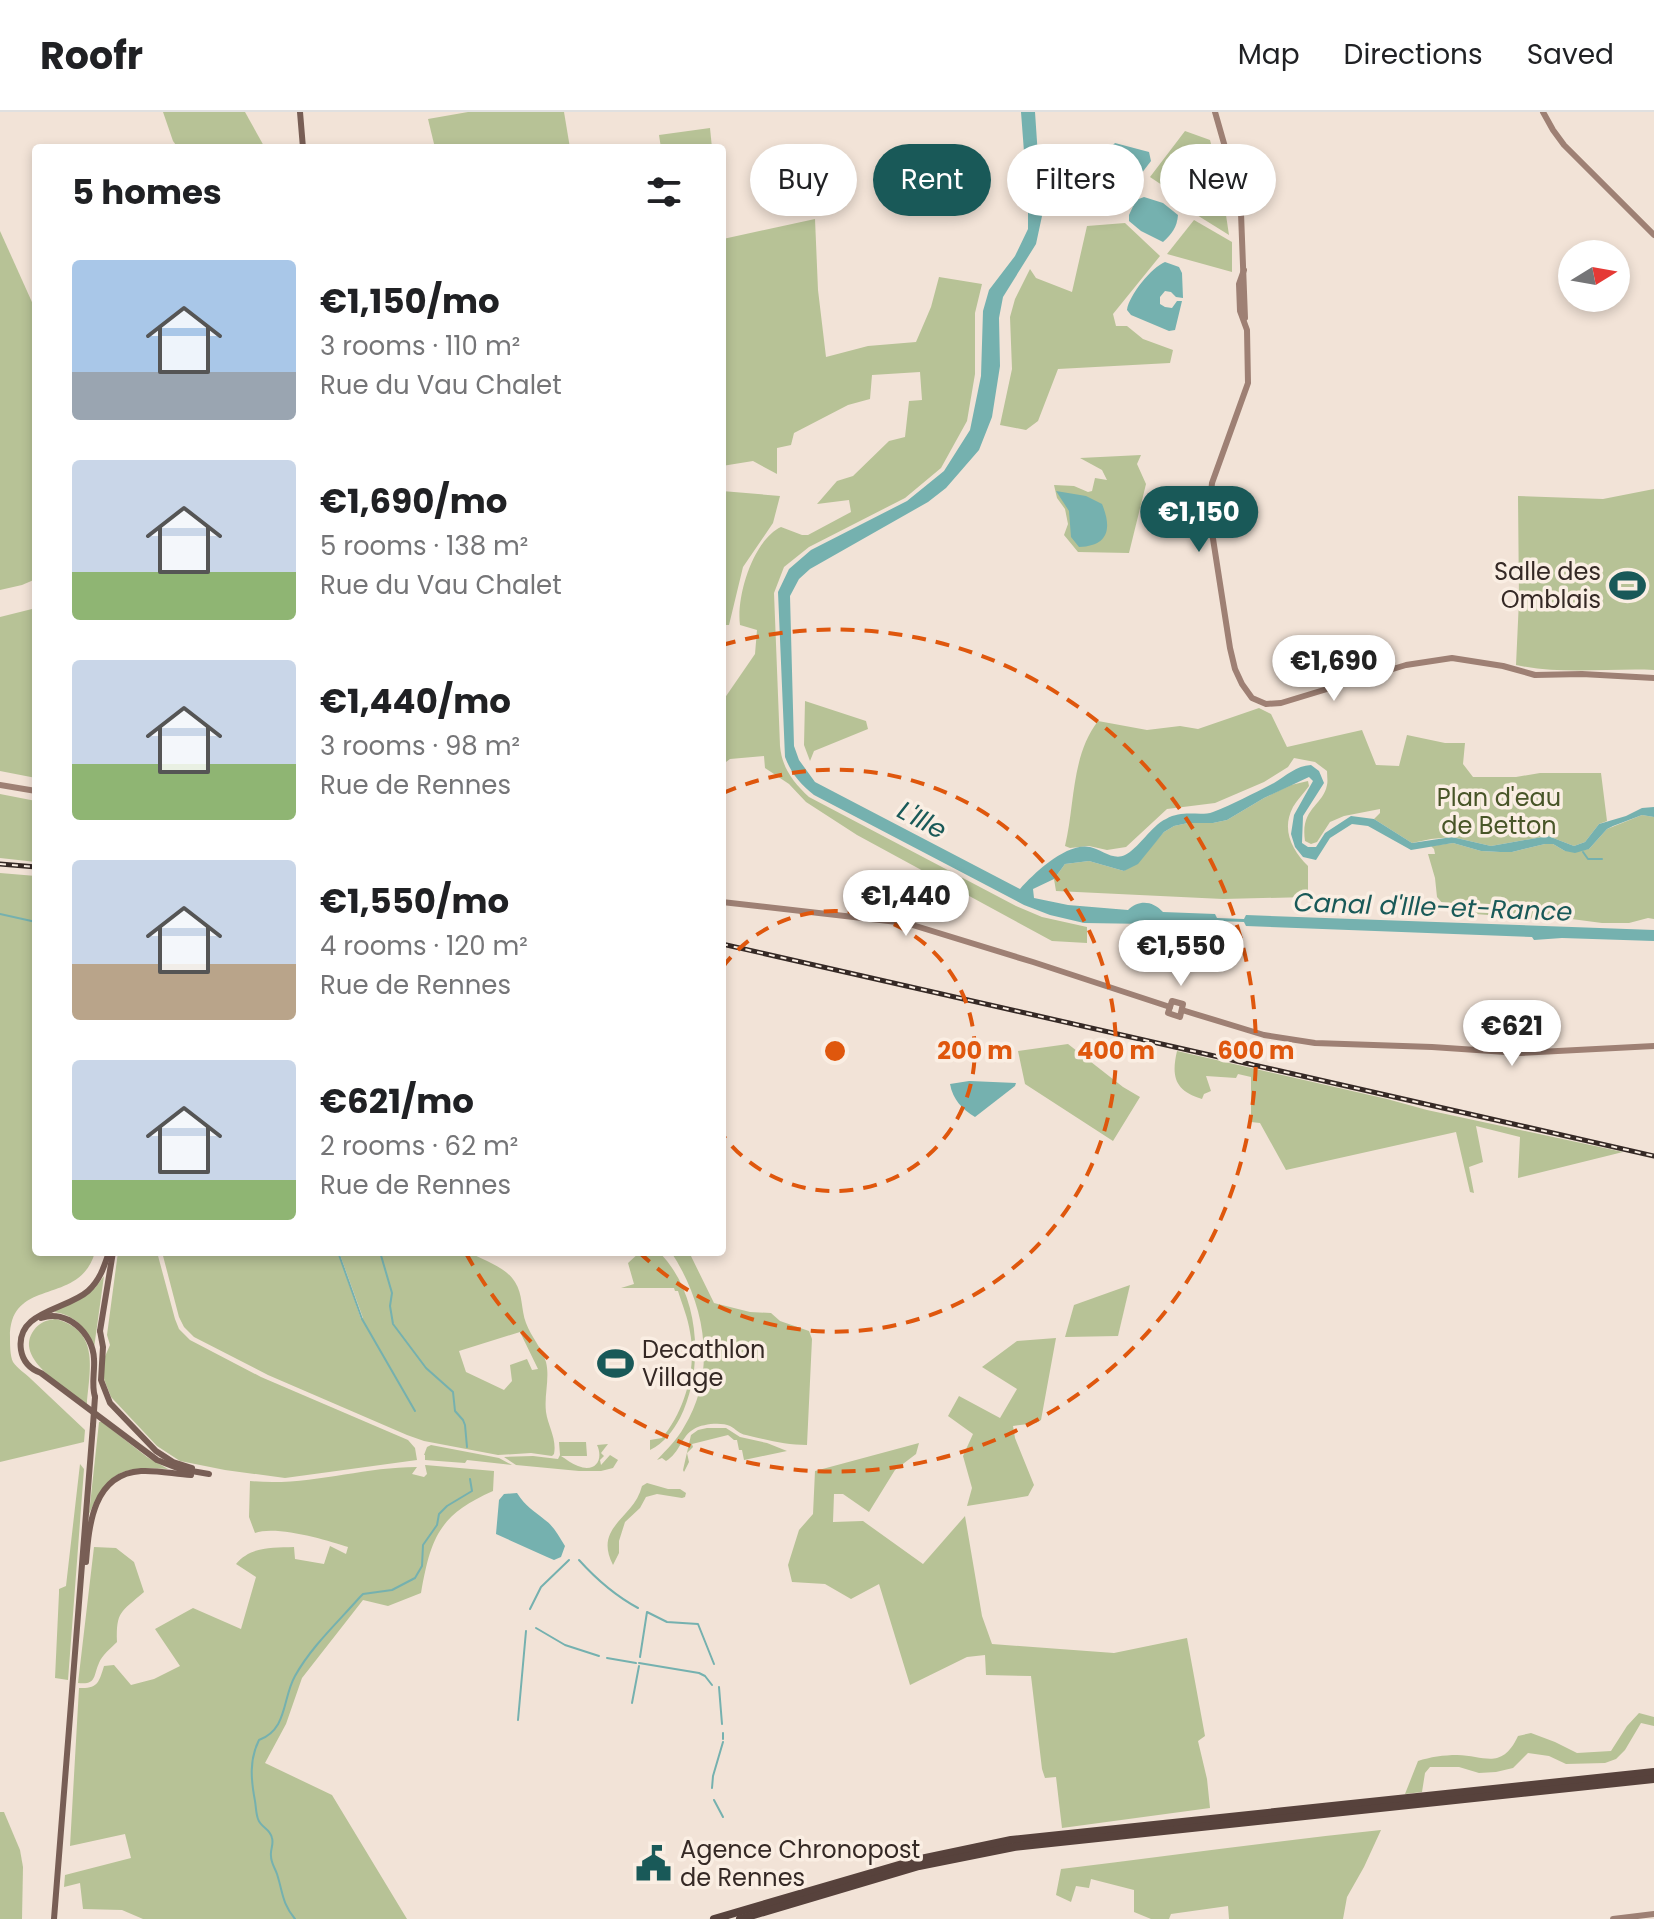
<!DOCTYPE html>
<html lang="en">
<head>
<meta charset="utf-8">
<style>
	body { margin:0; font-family:Poppins,sans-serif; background:#f6f6f6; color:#202124; height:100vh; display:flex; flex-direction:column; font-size:30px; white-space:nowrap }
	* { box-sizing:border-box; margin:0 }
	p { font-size:26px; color:#757577 }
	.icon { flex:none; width:44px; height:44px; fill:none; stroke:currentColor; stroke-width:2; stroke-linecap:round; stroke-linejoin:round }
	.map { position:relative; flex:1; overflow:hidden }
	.drawer { position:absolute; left:32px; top:32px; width:694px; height:1112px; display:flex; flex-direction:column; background:#fff; border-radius:8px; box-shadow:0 4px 12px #0003 }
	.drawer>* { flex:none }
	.hud { position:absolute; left:750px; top:32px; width:760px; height:72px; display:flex; gap:16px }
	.needle { width:52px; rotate:79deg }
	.tools { position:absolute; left:1558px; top:128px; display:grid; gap:16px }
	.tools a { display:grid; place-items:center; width:72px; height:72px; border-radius:50%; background:#fff; box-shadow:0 4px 12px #0003; font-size:40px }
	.price { position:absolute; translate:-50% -68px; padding:0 18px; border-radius:28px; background:#fff; color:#222; font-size:26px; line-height:52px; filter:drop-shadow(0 2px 4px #0008) }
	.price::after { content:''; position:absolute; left:50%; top:48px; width:24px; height:18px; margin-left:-12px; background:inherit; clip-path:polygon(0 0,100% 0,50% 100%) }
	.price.current { background:#195958; color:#fff }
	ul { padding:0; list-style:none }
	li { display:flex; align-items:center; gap:24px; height:200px; padding:0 40px }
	li span { display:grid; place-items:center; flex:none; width:224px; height:160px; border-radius:8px; color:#555 }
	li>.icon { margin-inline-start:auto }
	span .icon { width:96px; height:96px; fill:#fffc; stroke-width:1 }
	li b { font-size:34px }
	h2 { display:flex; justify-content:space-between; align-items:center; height:96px; padding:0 40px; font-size:34px }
	.tag { padding:0 28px; border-radius:36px; background:#fff; box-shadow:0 4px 12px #0003; font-size:28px; line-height:72px }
	.tag.current { background:#195958; color:#fff }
	header { display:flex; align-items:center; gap:48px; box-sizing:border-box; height:112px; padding:0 40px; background:#fff; border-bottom:2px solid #e0e0e0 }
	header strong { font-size:38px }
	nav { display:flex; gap:44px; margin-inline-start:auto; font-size:28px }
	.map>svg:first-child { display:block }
</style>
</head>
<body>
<header>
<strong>Roofr</strong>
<nav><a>Map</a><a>Directions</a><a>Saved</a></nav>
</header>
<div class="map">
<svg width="1654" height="1807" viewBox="0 0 1654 1807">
	<rect width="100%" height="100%" fill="#f2e3d7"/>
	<g fill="#b7c296" fill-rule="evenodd">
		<path d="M163 0H245L265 36H178L173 29Z"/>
		<path d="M468 0H564L570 36H435L428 7Z"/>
		<path d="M710 16 712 36H661L659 23Z"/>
		<path d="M1185 19 1210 28 1221 70 1229 123 1168 85 1171 79 1150 65Z"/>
		<path d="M815 107 818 178 826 245 868 234 916 230 931 195 939 165 982 172 975 201V262L967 309 941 356 905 386 809 435 784 455 774 481 780 634C782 656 793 670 809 685L1016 794 1042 805 1087 815V831L1052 829 857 723 806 690 789 672 765 656 764 644 730 647 722 653V590L755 542 757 518 740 513C736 485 753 428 781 415L802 423H808L851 400 849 388 817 392 837 369 853 364 889 329 905 325 909 289 922 288 920 260 872 263 870 287 848 293 794 321 791 333 777 336V362L753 349 722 354V120L723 127Z"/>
		<path d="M1194 108 1232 130V160L1167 142Z"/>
		<path d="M1125 111 1160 144 1113 202 1116 214H1127L1143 227 1173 238 1170 251 1058 257 1038 309 1026 318 1000 313 1012 257 1010 205 1015 187 1030 157 1036 166 1072 180 1087 114Z"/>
		<path d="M0 119 36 199V467L22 473 0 478Z"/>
		<path d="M1141 343 1137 352 1146 372 1129 441 1078 440 1064 423 1068 412 1065 397 1057 386 1054 373 1074 374 1088 380 1092 379 1095 366 1107 368 1102 358 1080 346Z"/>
		<path d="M1654 377V558C1609 556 1561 563 1516 553L1519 488 1518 384 1603 387Z"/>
		<path d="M722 379 780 384 773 411 743 455 729 513H722Z"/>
		<path d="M36 496V666L0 659V505Z"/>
		<path d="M805 589 866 609 868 617 814 639 810 649 804 633Z"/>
		<path d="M1259 596 1271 602 1287 635 1362 618 1376 653 1399 654 1407 623 1445 631H1465L1463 652 1473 665H1516L1540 661H1601L1607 709 1599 712 1585 730 1574 734 1548 724 1491 734 1452 725 1431 727 1412 731 1374 707 1380 701V697L1344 704 1330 710 1317 730 1311 732 1305 729C1300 696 1323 694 1327 673 1328 669 1327 664 1327 659L1315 650 1294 646 1288 655 1264 670 1215 691 1167 697 1126 735 1107 738 1089 734 1070 736 1065 734C1075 693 1071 644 1098 609L1147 618 1180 614 1198 617Z"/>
		<path d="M1308 669 1309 674C1304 681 1297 688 1293 695 1281 718 1292 738 1308 754V785L1223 787 1056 779 1054 767 1065 752 1089 749 1124 759 1142 745 1164 720 1174 714 1188 711H1213L1227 708 1264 686 1291 673Z"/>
		<path d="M0 682 36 689V750L0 746Z"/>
		<path d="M1642 703 1654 705V807L1648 806 1629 811H1602L1564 806 1537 807 1450 800 1437 785 1435 766 1428 742H1435L1434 737 1431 734 1453 731 1481 739 1499 740H1512L1545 732H1553L1565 739 1589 737 1607 717Z"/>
		<path d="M0 761 36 764V1140H95C80 1195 10 1164 10 1225 10 1232 10 1244 13 1250 17 1256 26 1262 31 1267 49 1284 67 1301 85 1318L84 1330 0 1350Z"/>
		<path d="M1068 932 1123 975 1140 985 1113 1029 1025 972 1018 939Z"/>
		<path d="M1177 939 1387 987 1427 998 1623 1040 1518 1066 1520 1025 1476 1014 1483 1050 1469 1055 1474 1081 1470 1080 1456 1020 1286 1058 1260 1011 1251 1010V965L1238 962 1236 966 1206 964 1211 979 1204 982 1202 987C1175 979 1171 965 1177 939Z"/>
		<path d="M118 1140H157L175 1207 179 1217 190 1228 261 1265 408 1328 415 1336 417 1348 285 1366 225 1358 180 1349 157 1334 111 1285 104 1267 103 1249 110 1233 107 1223Z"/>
		<path d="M162 1140H338L361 1207 363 1206 339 1140H469C484 1149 505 1154 515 1170 523 1182 521 1198 526 1211 531 1225 542 1236 546 1250 550 1266 544 1283 546 1300 548 1314 557 1327 554 1342L552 1344 531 1341 498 1343 424 1329 407 1323 268 1263 194 1225 184 1215 179 1205ZM520 1220 538 1257 532 1258 527 1247 510 1253 512 1269 504 1278 466 1260 459 1239Z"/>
		<path d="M640 1140H659C700 1181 705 1256 680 1306 673 1319 664 1331 650 1338V1328L662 1326C685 1299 697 1256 690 1220 688 1206 682 1192 678 1179H675L674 1176H621L634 1172 628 1151Z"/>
		<path d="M671 1140H689L714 1191 750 1200 771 1201 780 1209 809 1219 812 1227 807 1333C786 1333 767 1328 746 1323 739 1322 736 1317 730 1314 721 1310 702 1312 694 1317 681 1324 680 1341 666 1349L662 1346 657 1348C667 1337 677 1328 684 1315 718 1260 705 1191 671 1140Z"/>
		<path d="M104 1164 94 1236C87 1216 75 1203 54 1200L95 1176Z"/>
		<path d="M1130 1173 1118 1224 1065 1225 1074 1193Z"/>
		<path d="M55 1207C100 1218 90 1256 87 1292 68 1277 12 1247 34 1218 39 1211 46 1208 55 1207Z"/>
		<path d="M1056 1226 1041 1308 1036 1311 1013 1314 1015 1326 1034 1373 1028 1384 967 1394 972 1376 963 1344 973 1322 948 1304 959 1284 1000 1306 1017 1277 982 1255 1017 1229Z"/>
		<path d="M99 1310H102L147 1345 168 1357C122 1354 108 1359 89 1402Z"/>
		<path d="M707 1316H726L740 1325 767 1331 787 1339 744 1348 742 1338H739L737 1328H734L728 1323 692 1332 693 1335 687 1341 689 1350 684 1360 683 1358 691 1323 698 1318Z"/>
		<path d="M559 1330H586L587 1344H561C566 1347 572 1352 578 1354 595 1361 604 1348 597 1333L608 1332 601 1341 604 1344 600 1348 601 1353 610 1343 618 1348 613 1356 601 1359H579L516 1353 504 1345 533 1344 558 1347 560 1343Z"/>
		<path d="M919 1331 916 1342 895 1358 869 1400 843 1382H834L833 1410 863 1409 923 1452 965 1404 982 1504 992 1532 1114 1541 1187 1526 1205 1624 1198 1629 1207 1667 1210 1696 1062 1716 1056 1665 1045 1666 1042 1657 1031 1564 986 1563 985 1543 967 1545 910 1573 879 1472 851 1487 825 1472 792 1470 788 1453 799 1418 813 1402 815 1359Z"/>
		<path d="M431 1333 499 1346 512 1353 467 1348 465 1351 425 1348V1343H424L427 1335Z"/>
		<path d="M80 1352 84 1357 68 1568 55 1566 59 1481V1477L66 1474Z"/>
		<path d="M425 1353 494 1359 493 1379C439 1403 431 1425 421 1481L388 1494 363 1488 302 1566 286 1612 265 1651 332 1683 407 1807H143L122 1798 83 1797 80 1771 64 1775 65 1763 131 1746 125 1722 70 1734 79 1576C98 1577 99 1570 104 1554L114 1553 131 1573 154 1567 180 1554 155 1517 193 1496 241 1517 256 1465 236 1452C251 1434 272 1436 294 1435L295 1447 324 1452 330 1434 346 1442 348 1435C327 1428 276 1413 255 1421L249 1405 250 1369C308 1375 360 1355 417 1355L412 1362 424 1365 427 1362Z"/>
		<path d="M647 1371 668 1377H680L686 1381 685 1385 682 1386 657 1382 646 1385 640 1396 625 1410 619 1429V1441L613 1453C593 1414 634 1407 642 1374Z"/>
		<path d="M94 1435 116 1436 134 1450 144 1480C121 1500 116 1499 117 1530 111 1536 102 1543 99 1551 93 1564 97 1573 78 1571Z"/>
		<path d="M1639 1601 1654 1605V1614L1641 1611 1625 1638 1616 1647 1605 1651 1566 1652 1549 1644 1528 1641 1513 1656 1496 1660 1479 1661 1459 1655H1430L1425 1661 1422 1680 1405 1682 1418 1649C1430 1645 1444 1643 1457 1643 1486 1644 1502 1658 1518 1624L1531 1621 1555 1630 1577 1641 1611 1639 1627 1614Z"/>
		<path d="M0 1700H4L20 1738 23 1755 22 1807H0Z"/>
		<path d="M1381 1718 1364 1755 1347 1785 1343 1807H1229L1228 1794 1171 1802 1169 1807H1151L1134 1800V1778L1091 1767 1089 1776 1076 1774 1071 1790 1056 1783 1061 1757C1168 1744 1274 1729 1381 1718Z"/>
	</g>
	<g fill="#75b1af">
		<path d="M1021 0H1035L1042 104 1036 132 1003 185 999 206 1000 254 992 305 979 338 946 376 928 390 810 457 799 467 790 484 794 634 799 648 815 670 1020 777C1034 761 1067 730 1090 735 1101 737 1113 749 1125 743 1137 738 1152 713 1166 707 1184 697 1200 705 1213 700 1234 692 1254 681 1274 671 1287 663 1296 654 1311 653L1319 659 1324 671 1303 704 1302 731 1308 735H1316L1325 721 1351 704 1374 707 1412 731 1452 725 1491 734 1548 724 1574 734 1585 730 1599 712 1626 704 1642 696 1654 695V705L1642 703 1613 714 1607 717 1589 737 1575 741 1565 739 1553 732H1545L1512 740H1500L1481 739 1453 731 1411 738 1368 714 1352 712 1330 726 1316 748 1303 745 1295 735 1291 722 1294 703 1313 669 1309 665 1264 686 1227 708 1213 711H1188L1174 714 1164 720 1138 752 1124 759 1089 749 1065 752 1054 767 1033 777 1034 786 1068 793 1128 798C1139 787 1153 789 1163 800L1215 802 1217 806 1244 807 1246 803 1654 818V829L1562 826 1534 828 1532 825 1246 814 1244 810 1217 809 1214 813 1084 811 1050 803 1024 793 814 683C800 672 791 661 785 645L778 480 789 457 811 438 907 389 944 359 970 318 981 264 983 199 989 178 1015 144 1028 117V93Z"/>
		<path d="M1115 31 1149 40 1151 49 1125 83 1104 76 1095 65 1105 41Z"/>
		<path d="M1144 85 1163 91 1178 103C1177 115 1172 122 1163 130L1141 119 1129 109V103L1136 88Z"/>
		<path d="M1165 150 1179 155 1182 161 1183 186 1176 185 1171 180 1165 179 1160 185V192L1165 195 1172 196 1177 189H1182L1175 218 1169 219 1131 203 1127 198C1129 183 1152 155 1165 150Z"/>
		<path d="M1056 379 1086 384 1102 392C1112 416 1109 434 1079 435L1071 425 1069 399Z"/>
		<path d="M969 969H970L1016 971 1015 974 975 1005C962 997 953 988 950 972Z"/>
		<path d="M517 1381C526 1395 533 1398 545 1408 554 1414 559 1425 565 1434L561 1445 554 1448 547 1445 496 1422 499 1388 504 1382Z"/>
	</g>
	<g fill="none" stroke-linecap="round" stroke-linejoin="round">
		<g stroke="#75b1af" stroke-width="2">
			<path d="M1583 740 1588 747H1602"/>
			<path d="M0 802 36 810"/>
			<path d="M338 1140 362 1207 415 1299"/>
			<path d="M380 1140 392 1181 390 1194 393 1212 426 1256 453 1280 455 1299 463 1308 465 1313 467 1335"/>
			<path d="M579 1448C597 1468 614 1483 638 1496"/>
			<path d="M530 1497 541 1475 569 1448"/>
			<path d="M536 1516 565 1533 599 1544"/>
			<path d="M640 1545 647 1500 667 1510 698 1512 714 1552"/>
			<path d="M607 1546 636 1551"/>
			<path d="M639 1551 699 1561 705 1564 712 1573"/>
			<path d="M719 1575 722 1612"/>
			<path d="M632 1591 639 1554"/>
			<path d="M518 1608 526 1519"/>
			<path d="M723 1621V1627"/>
			<path d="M712 1676 713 1664 723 1630"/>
			<path d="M714 1688 723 1705"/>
			<path d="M295 1807C282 1791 283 1781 277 1762 275 1756 271 1751 271 1744 270 1737 274 1733 272 1726 270 1716 261 1716 258 1707 256 1702 256 1695 255 1689 251 1668 249 1648 259 1628 288 1617 282 1587 295 1564 311 1535 338 1510 360 1485L363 1482 392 1478 415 1466 422 1454 423 1433 437 1413 439 1402 447 1394 472 1379 470 1367"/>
		</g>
		<g stroke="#9e8074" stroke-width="6">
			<path d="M1215 0 1237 77 1241 101 1245 206"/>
			<path d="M1543 0 1553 18 1564 33 1654 123"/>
			<path d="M1244 158 1239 172 1240 199 1247 218 1248 271 1212 371 1209 401 1230 536 1235 557 1242 572 1252 586 1266 592 1281 591 1406 553 1452 546 1503 554 1535 563 1582 562 1654 566"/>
			<path d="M0 673 36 679"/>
			<path d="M722 790 906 811 1033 850 1170 895"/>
			<path d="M1172 889 1183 892 1180 905 1168 901Z"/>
			<path d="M1182 898 1264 923 1315 931 1432 935 1521 941 1654 934"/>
			<path d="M1613 1807 1654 1802"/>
		</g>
		<g stroke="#785e55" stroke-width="6">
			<path d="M300 0 303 36"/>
			<path d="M109 1140C104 1155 100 1168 88 1179 67 1198 15 1199 21 1238 23 1250 30 1257 41 1261L157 1348 180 1357 209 1362"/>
			<path d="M41 1206C67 1197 93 1221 94 1247 95 1260 91 1272 95 1285"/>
			<path d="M100 1219 103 1235 101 1268 110 1291 156 1339 173 1350 192 1356"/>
			<path d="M100 1219 113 1140"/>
			<path d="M86 1450C89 1413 93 1362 141 1359 158 1358 174 1362 191 1363"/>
			<path d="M54 1807 93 1313"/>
		</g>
		<g stroke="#57423c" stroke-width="8">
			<path d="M714 1807 916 1748 1011 1728 1654 1660"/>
			<path d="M740 1807 919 1754 1014 1735 1654 1667"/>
		</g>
		<defs>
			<g id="rail">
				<path d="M0 752 36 755"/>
				<path d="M722 832 1654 1044"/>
			</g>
		</defs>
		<use href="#rail" stroke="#352925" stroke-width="5"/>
		<use href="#rail" stroke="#faeee3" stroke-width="2" stroke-dasharray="6" stroke-linecap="butt"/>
		<path stroke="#785e55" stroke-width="6" d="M93 1313 95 1285"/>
	</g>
	<g fill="none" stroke="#df570d" stroke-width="4" stroke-dasharray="14 10">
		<path d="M722 856A140 140 0 1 1 722 1022"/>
		<path d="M723 681A281 281 0 1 1 640 1141"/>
		<path d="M722 533A421 421 0 1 1 467 1143"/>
	</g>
	<defs>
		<symbol id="stadium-bare" viewBox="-9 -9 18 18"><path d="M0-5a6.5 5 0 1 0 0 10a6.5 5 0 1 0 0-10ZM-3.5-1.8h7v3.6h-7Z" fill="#195958" stroke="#faeee3" stroke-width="2.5" paint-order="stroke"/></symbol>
		<symbol id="civic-bare" viewBox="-9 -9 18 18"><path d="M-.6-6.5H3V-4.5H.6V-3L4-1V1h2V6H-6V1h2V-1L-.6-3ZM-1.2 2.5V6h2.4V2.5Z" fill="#195958" stroke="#faeee3" stroke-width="2.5" paint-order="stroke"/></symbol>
	</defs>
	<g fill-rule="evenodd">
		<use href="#stadium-bare" x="1602" y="448" width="51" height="51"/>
		<use href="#stadium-bare" x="590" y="1226" width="51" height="51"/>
		<use href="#civic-bare" x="628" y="1726" width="51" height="51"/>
	</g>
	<g text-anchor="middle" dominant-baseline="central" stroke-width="7" stroke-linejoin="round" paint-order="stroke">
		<g font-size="24" fill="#352925" stroke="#faeee3" text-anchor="start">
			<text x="1601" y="459" text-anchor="end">Salle des<tspan x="1601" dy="28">Omblais</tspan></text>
			<text x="642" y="1237">Decathlon<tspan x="642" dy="28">Village</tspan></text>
			<text x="680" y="1737">Agence Chronopost<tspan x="680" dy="28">de Rennes</tspan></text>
		</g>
		<g font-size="24" fill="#485528" stroke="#faeee3">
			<text x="1499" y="685">Plan d'eau<tspan x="1499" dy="28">de Betton</tspan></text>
		</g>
		<g font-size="26" font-style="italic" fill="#195958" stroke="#faeee3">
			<text transform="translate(922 708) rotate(28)">L'Ille</text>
			<text transform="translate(1433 795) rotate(2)">Canal d'Ille-et-Rance</text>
		</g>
	</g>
	<circle cx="835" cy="939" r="12" fill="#df570d" stroke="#faeee3" stroke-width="4"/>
	<g font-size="24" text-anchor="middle" font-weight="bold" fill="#df570d" stroke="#faeee3" stroke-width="7" stroke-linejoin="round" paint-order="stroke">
		<text x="975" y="947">200 m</text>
		<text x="1116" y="947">400 m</text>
		<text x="1256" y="947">600 m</text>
	</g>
</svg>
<div class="tools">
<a><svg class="needle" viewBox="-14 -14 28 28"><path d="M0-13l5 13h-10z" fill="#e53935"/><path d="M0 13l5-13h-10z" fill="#757577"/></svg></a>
</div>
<b class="price current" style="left:1199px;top:442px">€1,150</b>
<b class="price" style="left:1334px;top:591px">€1,690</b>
<b class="price" style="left:906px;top:826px">€1,440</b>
<b class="price" style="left:1181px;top:876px">€1,550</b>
<b class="price" style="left:1512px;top:956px">€621</b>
<div class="hud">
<a class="tag">Buy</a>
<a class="tag current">Rent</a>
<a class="tag">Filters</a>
<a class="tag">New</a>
</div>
<section class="drawer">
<h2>5 homes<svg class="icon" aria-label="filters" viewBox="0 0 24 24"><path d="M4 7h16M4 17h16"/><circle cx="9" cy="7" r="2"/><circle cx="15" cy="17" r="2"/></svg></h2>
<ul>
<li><span style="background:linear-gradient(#a9c7e8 70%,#9aa5b1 0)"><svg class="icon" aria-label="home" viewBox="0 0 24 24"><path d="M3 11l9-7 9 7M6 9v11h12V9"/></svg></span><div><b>€1,150/mo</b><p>3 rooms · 110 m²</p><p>Rue du Vau Chalet</p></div></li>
<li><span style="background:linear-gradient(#c9d6e8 70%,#8fb573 0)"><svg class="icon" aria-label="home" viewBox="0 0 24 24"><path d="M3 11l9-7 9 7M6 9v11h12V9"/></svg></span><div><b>€1,690/mo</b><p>5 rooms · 138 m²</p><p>Rue du Vau Chalet</p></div></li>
<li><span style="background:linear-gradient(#c9d6e8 65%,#8fb573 0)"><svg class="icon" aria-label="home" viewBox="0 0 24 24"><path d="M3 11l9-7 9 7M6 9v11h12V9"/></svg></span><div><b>€1,440/mo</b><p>3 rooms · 98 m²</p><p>Rue de Rennes</p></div></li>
<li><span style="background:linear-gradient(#c9d6e8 65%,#b9a48a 0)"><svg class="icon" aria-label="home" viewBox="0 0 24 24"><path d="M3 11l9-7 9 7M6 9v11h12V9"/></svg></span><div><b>€1,550/mo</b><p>4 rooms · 120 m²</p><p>Rue de Rennes</p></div></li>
<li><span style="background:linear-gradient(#c9d6e8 75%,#8fb573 0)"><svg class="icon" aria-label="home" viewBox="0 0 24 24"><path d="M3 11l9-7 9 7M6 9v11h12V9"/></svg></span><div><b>€621/mo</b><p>2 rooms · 62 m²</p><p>Rue de Rennes</p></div></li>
</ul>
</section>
</div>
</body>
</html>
